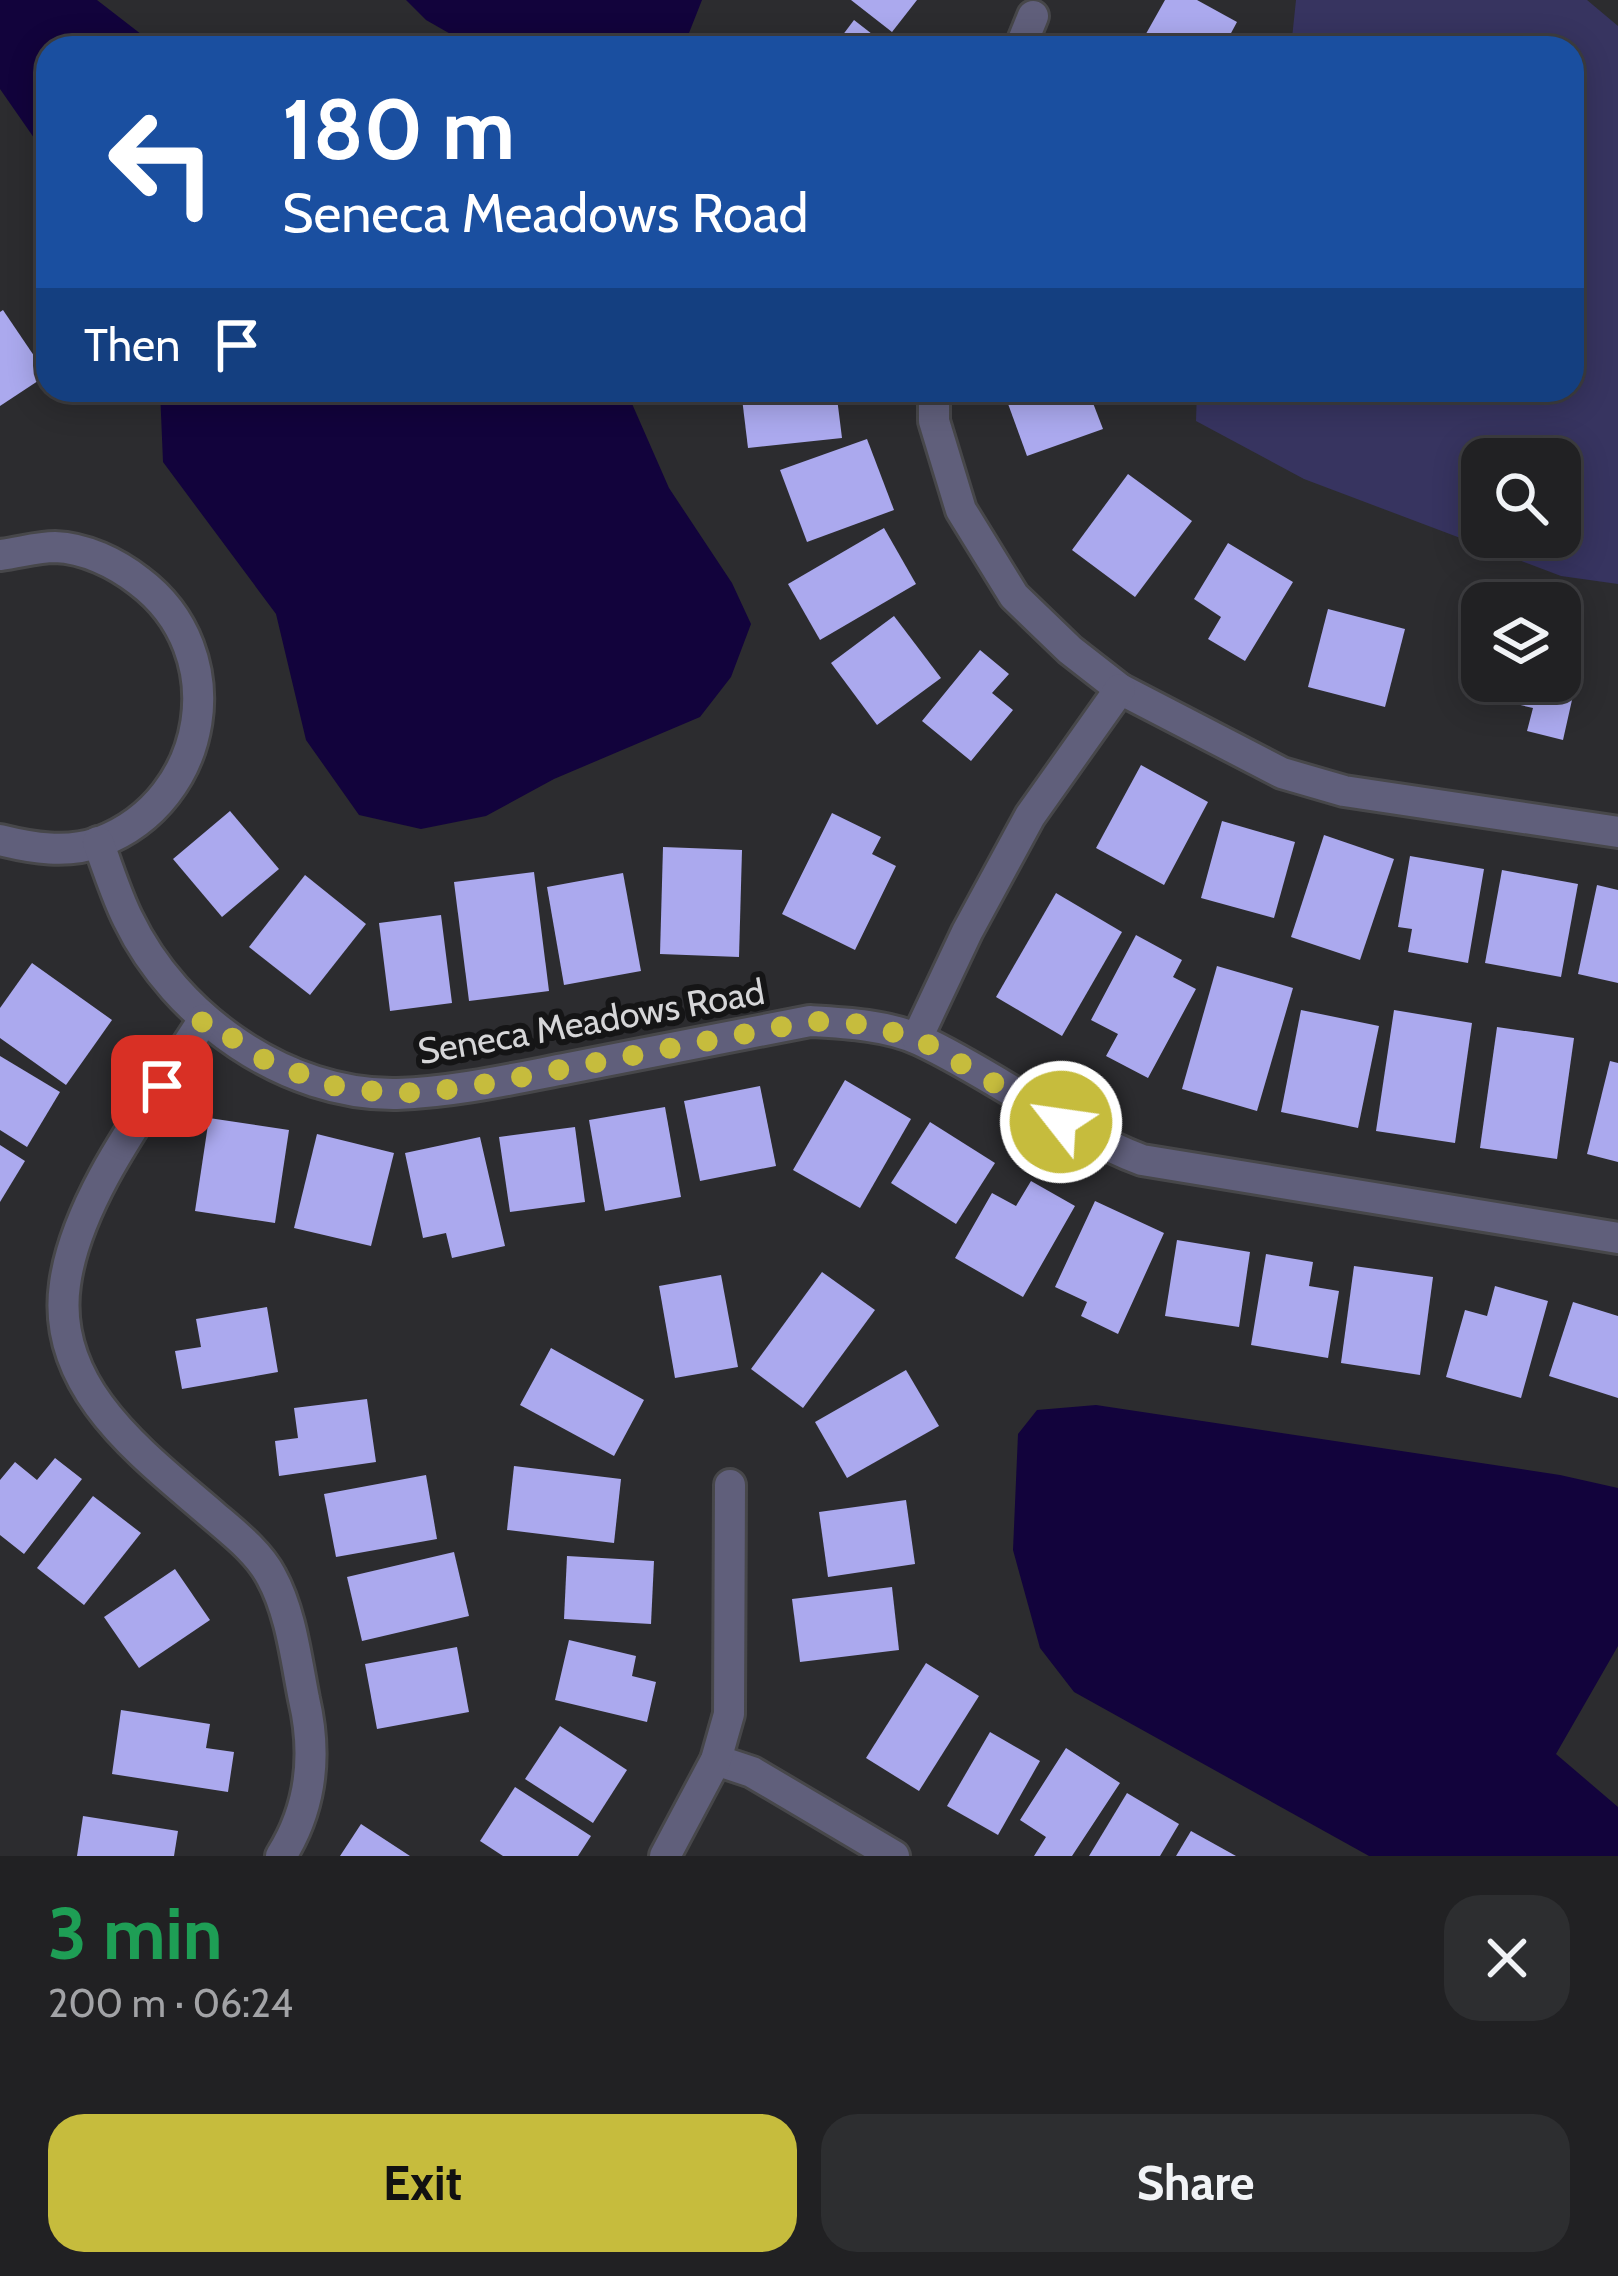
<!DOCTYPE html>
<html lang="en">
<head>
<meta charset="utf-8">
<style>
  :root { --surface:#212123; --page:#2d2e30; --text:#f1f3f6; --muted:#a2a3a6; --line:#3e3e41; --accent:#c6bc3d }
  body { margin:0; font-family:Cabin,sans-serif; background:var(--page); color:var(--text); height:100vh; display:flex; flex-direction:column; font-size:45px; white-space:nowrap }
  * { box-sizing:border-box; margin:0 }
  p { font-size:39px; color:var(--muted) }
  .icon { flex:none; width:66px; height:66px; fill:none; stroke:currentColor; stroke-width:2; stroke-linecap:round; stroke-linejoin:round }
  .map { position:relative; height:1856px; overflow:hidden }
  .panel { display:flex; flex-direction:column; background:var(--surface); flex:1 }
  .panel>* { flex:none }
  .top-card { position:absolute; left:36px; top:36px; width:1548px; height:366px; border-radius:36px; box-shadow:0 6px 30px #0003,0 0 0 3px var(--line); background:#1a4fa0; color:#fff; overflow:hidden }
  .controls { position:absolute; left:1461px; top:438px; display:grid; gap:24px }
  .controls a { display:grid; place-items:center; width:120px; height:120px; border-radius:24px; background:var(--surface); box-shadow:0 6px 30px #0003,0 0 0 3px var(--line); font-size:60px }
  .pin { position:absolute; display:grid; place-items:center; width:102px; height:102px; color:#fff; margin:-51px; border-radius:24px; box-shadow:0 6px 18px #0006 }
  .me { position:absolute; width:132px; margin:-66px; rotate:300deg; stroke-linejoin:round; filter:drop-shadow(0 0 9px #0008) }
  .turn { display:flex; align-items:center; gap:42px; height:252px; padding:0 48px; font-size:54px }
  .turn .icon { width:156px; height:156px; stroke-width:2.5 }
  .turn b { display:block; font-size:84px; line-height:102px }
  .then { display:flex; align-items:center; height:114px; padding:0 48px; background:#0003; gap:24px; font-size:45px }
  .round { display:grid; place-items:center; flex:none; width:126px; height:126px; border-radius:36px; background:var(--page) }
  .summary { display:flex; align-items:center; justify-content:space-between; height:204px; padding:0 48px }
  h1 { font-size:72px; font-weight:700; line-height:90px; color:#1e9e55 }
  .primary-button { display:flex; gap:24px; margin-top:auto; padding:24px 48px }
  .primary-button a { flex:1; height:138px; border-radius:36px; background:var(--accent); color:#111; font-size:48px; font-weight:700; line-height:138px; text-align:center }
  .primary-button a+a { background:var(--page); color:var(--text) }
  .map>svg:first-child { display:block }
  .green { fill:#373460; fill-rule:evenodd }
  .water { fill:#12033c }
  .building { fill:#aba9ee }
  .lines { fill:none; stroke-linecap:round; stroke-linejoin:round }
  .minor-casing { stroke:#47474a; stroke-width:36 }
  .minor { stroke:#605f7b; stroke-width:30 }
  .route { stroke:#c6bc3d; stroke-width:21; stroke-dasharray:0 37.8 }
  .labels { text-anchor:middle; stroke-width:12; stroke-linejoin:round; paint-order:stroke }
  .street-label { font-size:36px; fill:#d6d6d8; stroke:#151516 }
</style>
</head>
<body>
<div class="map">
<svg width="1618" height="1856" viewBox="0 0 1618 1856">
  <rect width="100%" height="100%" fill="#2c2c2f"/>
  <!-- green -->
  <path class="green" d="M1296 0H1587L1618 26V584L1561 576 1304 479 1196 421 1197 390H1572V48H1291ZM1482 459H1560V537H1482Z"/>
  <!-- water -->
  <g class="water">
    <polygon points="0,0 97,0 159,48 48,48 48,158 0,89"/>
    <polygon points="406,0 702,0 689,33 677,48 475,48 426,20"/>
    <polygon points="160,390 626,390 669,488 732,583 751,624 731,677 700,717 554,779 486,816 421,829 359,815 306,740 276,614 163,462"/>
    <polygon points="1096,1405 1560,1475 1618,1488 1618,1646 1556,1754 1618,1807 1618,1856 1369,1856 1074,1692 1040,1648 1013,1550 1018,1434 1037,1410"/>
  </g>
  <!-- building -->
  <g class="building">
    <polygon points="851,0 917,0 892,32"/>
    <polygon points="1165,0 1197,0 1237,22 1223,48 1138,48"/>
    <polygon points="854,20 890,48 833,48"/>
    <polygon points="3,310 47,375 0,406 0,312"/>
    <polygon points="741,390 836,390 842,438 748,448"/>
    <polygon points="1003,390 1088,390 1103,429 1027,456"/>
    <polygon points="867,439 894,510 807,542 780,470"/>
    <polygon points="1128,474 1192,521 1135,597 1072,550"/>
    <polygon points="884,528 916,584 820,640 788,584"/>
    <polygon points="1228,543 1293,582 1245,661 1208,639 1221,617 1194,599"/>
    <polygon points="1328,609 1405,629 1385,707 1308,687"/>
    <polygon points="894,616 941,678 877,725 831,663"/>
    <polygon points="1560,645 1583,651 1563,740 1527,731 1533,708 1490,698 1495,681 1560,681"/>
    <polygon points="980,650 1009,674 992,693 1013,710 971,761 922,721"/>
    <polygon points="1141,765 1208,802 1164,885 1096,848"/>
    <polygon points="230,811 279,869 222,917 173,859"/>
    <polygon points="832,813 881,837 872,854 896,866 855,950 782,914"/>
    <polygon points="1222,821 1295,842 1274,918 1201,898"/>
    <polygon points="1324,835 1394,859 1360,960 1291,937"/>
    <polygon points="663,847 742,850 739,957 660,954"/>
    <polygon points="1410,856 1484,869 1468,963 1408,952 1412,929 1398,927"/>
    <polygon points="1502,870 1578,884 1561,977 1485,963"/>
    <polygon points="534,872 549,991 469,1001 454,882"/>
    <polygon points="623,873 641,971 564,985 547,887"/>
    <polygon points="305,875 366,924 310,995 249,947"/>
    <polygon points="1597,885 1618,890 1618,983 1578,974"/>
    <polygon points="1056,893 1122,932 1062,1036 996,997"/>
    <polygon points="441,915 452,1003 390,1011 379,923"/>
    <polygon points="1136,935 1182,960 1173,977 1196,989 1148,1078 1106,1056 1118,1034 1091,1020"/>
    <polygon points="32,963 112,1020 66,1085 0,1038 0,1008"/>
    <polygon points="1217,966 1293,988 1257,1111 1182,1089"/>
    <polygon points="1301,1010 1379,1026 1358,1128 1281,1112"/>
    <polygon points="1394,1010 1472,1023 1455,1143 1376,1131"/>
    <polygon points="1497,1027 1574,1038 1557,1159 1480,1148"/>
    <polygon points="0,1056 60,1092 27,1147 0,1130"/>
    <polygon points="1610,1061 1618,1063 1618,1162 1587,1154"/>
    <polygon points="845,1080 911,1119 860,1208 793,1170"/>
    <polygon points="760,1086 776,1166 700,1181 684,1101"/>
    <polygon points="665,1107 681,1197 605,1211 589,1120"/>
    <polygon points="209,1118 289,1130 275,1223 195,1211"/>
    <polygon points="930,1122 995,1163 956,1224 891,1183"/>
    <polygon points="575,1127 585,1202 510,1212 499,1137"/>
    <polygon points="317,1134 394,1153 371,1246 294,1228"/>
    <polygon points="480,1137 505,1246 452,1258 446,1233 423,1238 405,1153"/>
    <polygon points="0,1145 25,1161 0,1202"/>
    <polygon points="1031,1181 1075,1206 1023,1297 955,1258 992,1193 1016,1206"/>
    <polygon points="1095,1201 1164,1233 1118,1334 1081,1316 1087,1302 1055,1287"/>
    <polygon points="1177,1240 1250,1252 1239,1327 1165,1316"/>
    <polygon points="1266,1254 1313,1262 1309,1286 1339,1291 1328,1358 1251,1345"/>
    <polygon points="1354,1266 1433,1277 1420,1375 1341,1363"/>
    <polygon points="822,1272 875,1310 803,1408 751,1369"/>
    <polygon points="721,1275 738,1367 675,1378 659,1286"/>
    <polygon points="1495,1286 1548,1301 1521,1398 1446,1377 1465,1310 1487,1316"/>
    <polygon points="1573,1302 1618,1316 1618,1398 1549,1376"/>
    <polygon points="267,1307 278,1372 182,1389 175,1351 201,1347 196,1319"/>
    <polygon points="551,1348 644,1400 614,1456 520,1405"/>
    <polygon points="906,1370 939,1426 847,1478 815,1422"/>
    <polygon points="367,1399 376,1462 279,1476 275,1441 298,1438 294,1408"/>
    <polygon points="55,1458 82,1479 24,1554 0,1535 0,1480 15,1462 37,1480"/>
    <polygon points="514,1466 621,1479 614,1543 507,1530"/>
    <polygon points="426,1475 437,1539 336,1557 324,1494"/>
    <polygon points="93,1496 141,1533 84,1605 37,1568"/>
    <polygon points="906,1500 915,1564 828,1577 819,1512"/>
    <polygon points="454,1552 469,1616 362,1641 347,1577"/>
    <polygon points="567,1556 654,1561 651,1624 564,1619"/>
    <polygon points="175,1569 210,1620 139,1668 104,1617"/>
    <polygon points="892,1587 899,1650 800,1662 792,1599"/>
    <polygon points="569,1640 636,1656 632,1676 656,1682 647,1722 555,1700"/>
    <polygon points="457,1647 469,1712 377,1729 365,1664"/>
    <polygon points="926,1663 979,1696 919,1791 866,1758"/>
    <polygon points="121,1710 210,1724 206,1748 234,1752 228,1792 112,1774"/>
    <polygon points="560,1726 627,1770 593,1823 525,1779"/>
    <polygon points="990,1732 1040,1761 998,1835 947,1806"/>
    <polygon points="1066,1748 1120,1783 1072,1856 1034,1856 1046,1837 1020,1820"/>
    <polygon points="515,1787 591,1836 578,1856 503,1856 480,1841"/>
    <polygon points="1127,1793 1179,1824 1160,1856 1089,1856"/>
    <polygon points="83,1816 178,1831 174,1856 77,1856"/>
    <polygon points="361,1824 410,1856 340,1856"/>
    <polygon points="1191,1831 1236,1856 1176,1856"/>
  </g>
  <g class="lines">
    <!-- minor casing -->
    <g class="minor-casing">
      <g id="minor">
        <polyline points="1020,48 1033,16"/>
        <polyline points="934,390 934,421 961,510 1014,596 1070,650 1120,689 1282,773 1344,791 1618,832"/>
        <path d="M0 555C18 553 37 547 55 547 85 548 116 563 139 581 234 652 210 800 100 842 67 854 32 848 0 840"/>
        <path d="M98 842C108 868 116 895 128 919 175 1017 286 1096 397 1094 455 1092 512 1079 569 1068 649 1052 730 1037 810 1021 846 1023 887 1025 920 1040 997 1076 1063 1130 1142 1160L1618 1238"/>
        <path d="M204 1019C156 1096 77 1194 65 1284 50 1389 145 1456 215 1517 235 1534 259 1553 271 1576 291 1612 296 1659 304 1699 317 1755 312 1807 281 1856"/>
        <polyline points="917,1038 967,932 1030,816 1120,689"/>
        <polyline points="716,1760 752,1772 894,1856"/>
        <polyline points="665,1856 716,1760 729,1714 730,1485"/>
      </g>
    </g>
    <!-- minor -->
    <use href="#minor" class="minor"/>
  </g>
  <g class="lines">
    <!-- route -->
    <polyline class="route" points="162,1086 204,1019 265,1060 329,1085 394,1094 464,1088 811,1021 860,1024 917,1038 1061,1122"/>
  </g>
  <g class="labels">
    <!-- street labels -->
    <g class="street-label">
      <text transform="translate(591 1021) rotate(-10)" y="13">Seneca Meadows Road</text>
    </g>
  </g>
</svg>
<div class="controls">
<a><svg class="icon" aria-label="search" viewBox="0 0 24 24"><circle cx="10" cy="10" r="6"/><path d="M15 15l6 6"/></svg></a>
<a><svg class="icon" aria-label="layers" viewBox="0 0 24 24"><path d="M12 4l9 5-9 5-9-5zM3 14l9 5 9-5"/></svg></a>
</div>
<div class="pin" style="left:162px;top:1086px;background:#d93025"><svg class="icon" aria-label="arrive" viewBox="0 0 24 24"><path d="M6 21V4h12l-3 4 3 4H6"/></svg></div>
<svg class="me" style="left:1061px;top:1122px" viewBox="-20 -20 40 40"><circle r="17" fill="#c6bc3d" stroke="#fff" stroke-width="3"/><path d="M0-11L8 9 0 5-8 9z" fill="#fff"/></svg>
<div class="top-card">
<div class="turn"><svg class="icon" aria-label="left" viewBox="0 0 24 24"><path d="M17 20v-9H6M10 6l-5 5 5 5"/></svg><div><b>180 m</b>Seneca Meadows Road</div></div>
<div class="then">Then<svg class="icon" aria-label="arrive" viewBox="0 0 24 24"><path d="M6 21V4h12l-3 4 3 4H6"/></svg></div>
</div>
</div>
<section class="panel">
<div class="summary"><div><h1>3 min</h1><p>200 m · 06:24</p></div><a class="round"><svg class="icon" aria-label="close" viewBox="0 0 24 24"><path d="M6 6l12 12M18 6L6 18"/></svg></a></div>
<div class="primary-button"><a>Exit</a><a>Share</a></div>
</section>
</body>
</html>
